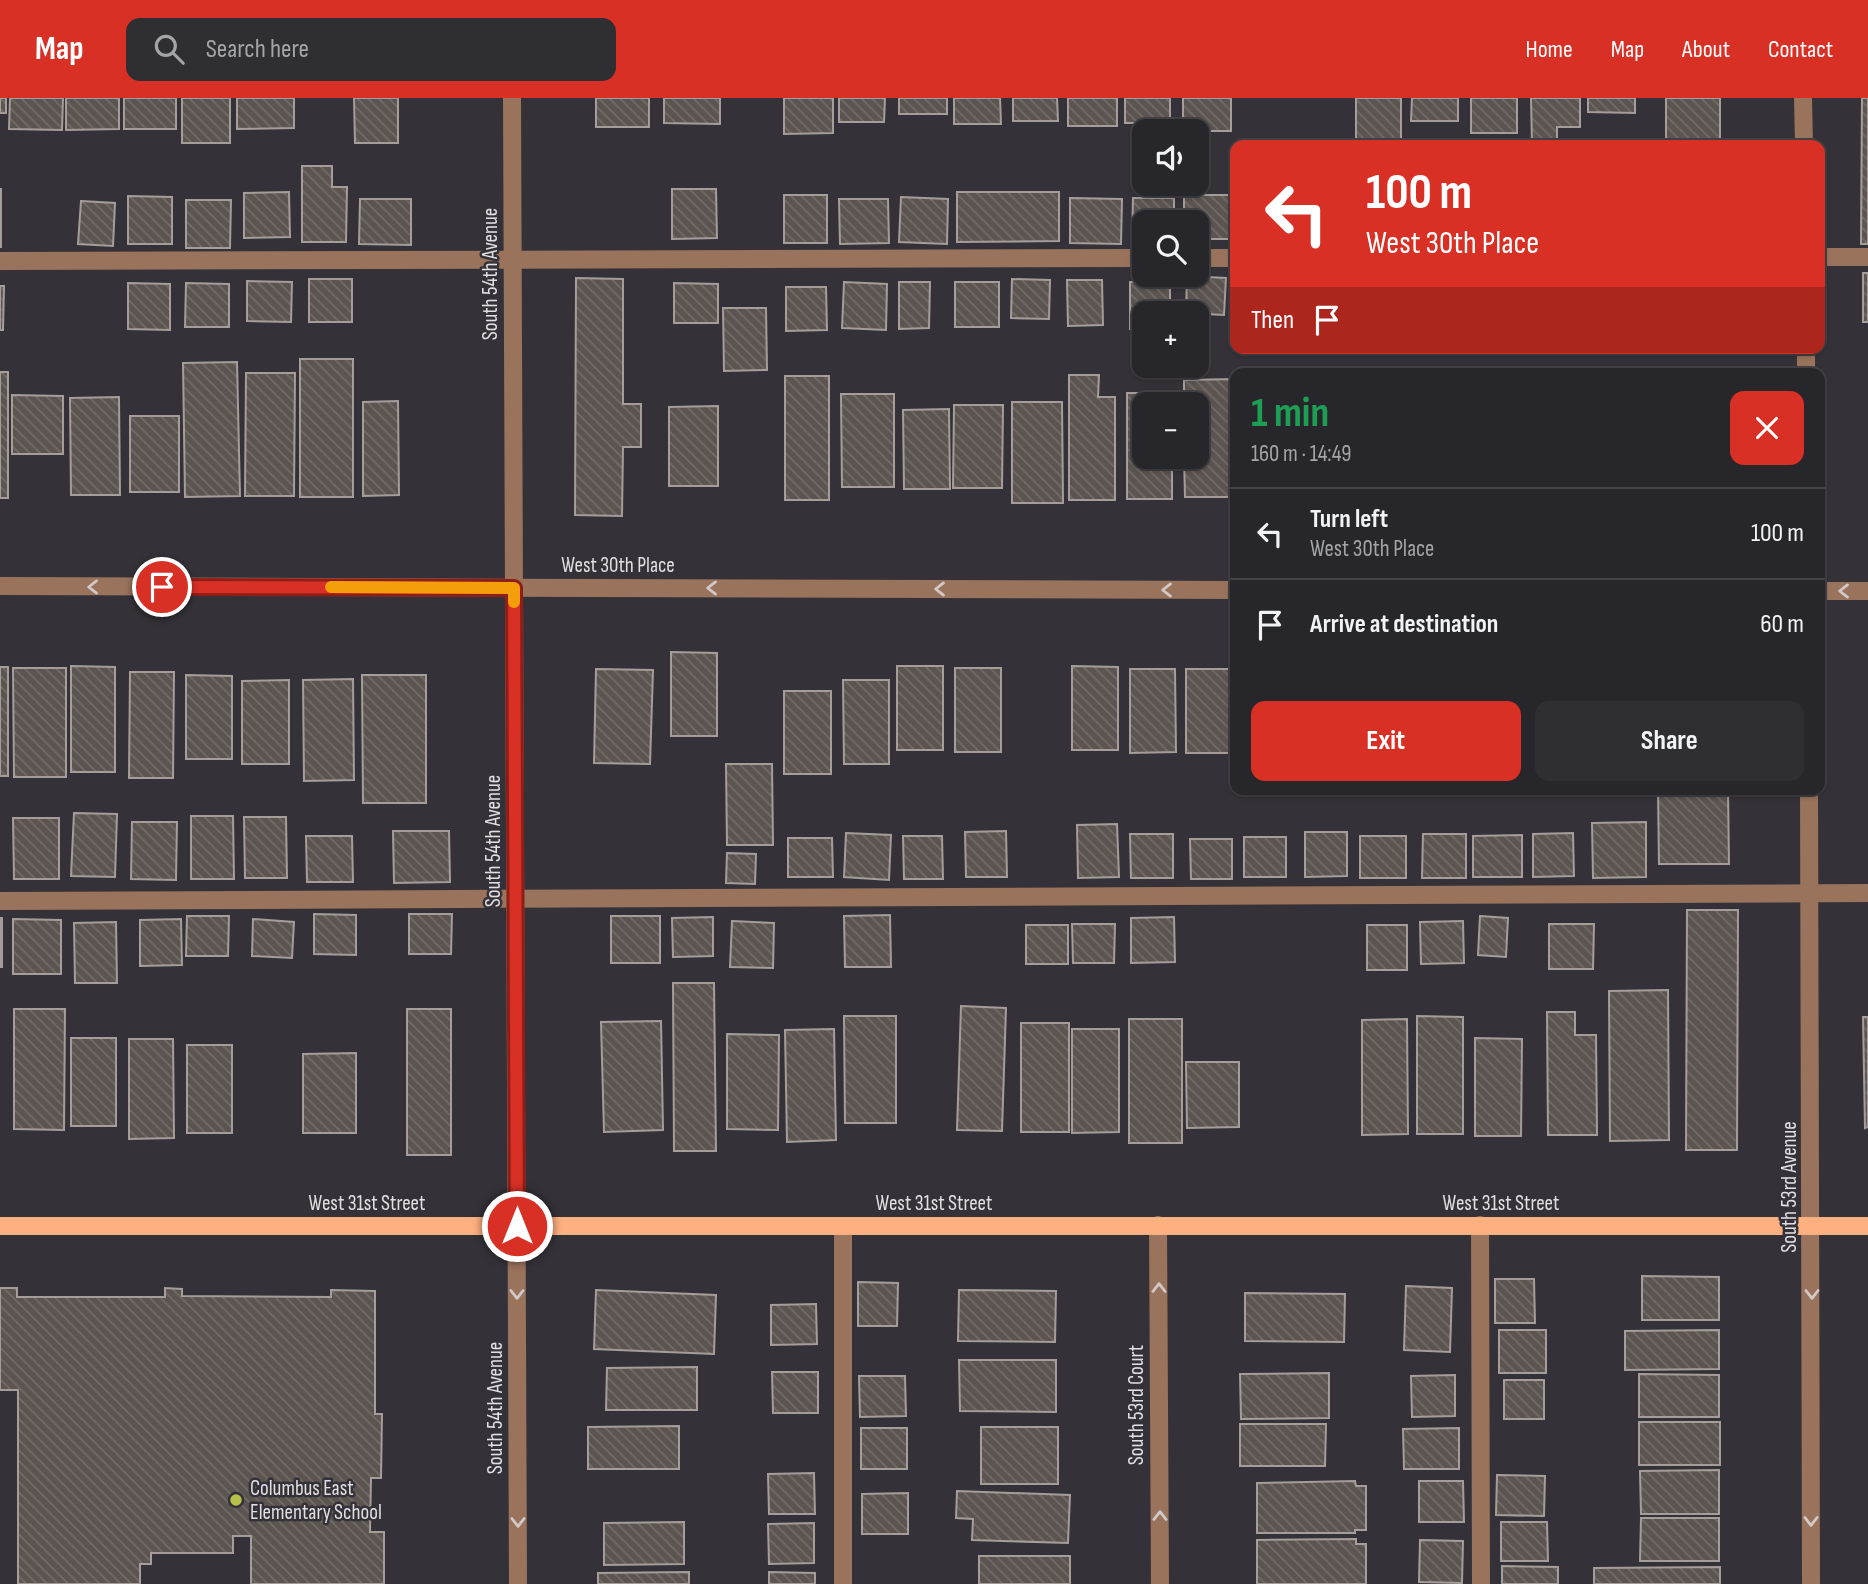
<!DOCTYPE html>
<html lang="en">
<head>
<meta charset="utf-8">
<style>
  :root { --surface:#27262a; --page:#2f2e32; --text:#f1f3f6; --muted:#a4a5a8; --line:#434347; --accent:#d93025 }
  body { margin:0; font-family:"Sofia Sans Condensed",sans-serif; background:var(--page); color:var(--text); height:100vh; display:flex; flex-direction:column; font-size:26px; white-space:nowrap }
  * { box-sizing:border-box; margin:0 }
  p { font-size:23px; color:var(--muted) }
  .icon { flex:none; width:38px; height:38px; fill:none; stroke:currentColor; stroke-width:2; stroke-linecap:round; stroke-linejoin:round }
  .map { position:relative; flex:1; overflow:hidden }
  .sheet { position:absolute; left:1230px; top:270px; width:595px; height:427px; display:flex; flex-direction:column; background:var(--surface); border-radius:14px; box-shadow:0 2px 5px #0004,0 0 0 2px var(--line) }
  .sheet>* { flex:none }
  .guide { position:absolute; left:1230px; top:42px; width:595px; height:214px; border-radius:14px; box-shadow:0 2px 5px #0004,0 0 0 2px var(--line); background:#d93025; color:#fff; overflow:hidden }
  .tools { position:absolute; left:1132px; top:21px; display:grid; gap:14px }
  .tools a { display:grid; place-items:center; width:77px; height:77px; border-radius:14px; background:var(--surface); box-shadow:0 2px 5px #0004,0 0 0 2px var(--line); font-size:35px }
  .pin { position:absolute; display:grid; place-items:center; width:60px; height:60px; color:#fff; margin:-30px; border:4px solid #fff; border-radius:50%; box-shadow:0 2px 7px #0007 }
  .me { position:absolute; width:77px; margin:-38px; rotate:0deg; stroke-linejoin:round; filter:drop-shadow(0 0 5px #0008) }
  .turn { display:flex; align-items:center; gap:24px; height:147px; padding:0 21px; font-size:32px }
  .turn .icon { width:91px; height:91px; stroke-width:2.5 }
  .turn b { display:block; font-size:49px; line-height:60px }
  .then { display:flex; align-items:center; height:66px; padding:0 21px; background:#0003; gap:14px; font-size:26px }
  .round { display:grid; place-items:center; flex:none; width:74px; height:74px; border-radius:14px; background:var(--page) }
  .head { display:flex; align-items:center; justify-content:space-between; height:119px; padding:0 21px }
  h1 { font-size:42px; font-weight:700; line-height:52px; color:#1e9e55 }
  .primary-button { display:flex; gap:14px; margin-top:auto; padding:14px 21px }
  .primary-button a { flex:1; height:80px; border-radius:14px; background:var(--accent); color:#fff; font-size:28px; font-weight:700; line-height:80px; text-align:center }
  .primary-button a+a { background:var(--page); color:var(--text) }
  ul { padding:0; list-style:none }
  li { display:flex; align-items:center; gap:21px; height:91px; padding:0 21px; border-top:2px solid var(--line) }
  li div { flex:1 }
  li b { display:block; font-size:26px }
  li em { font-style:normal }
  header { display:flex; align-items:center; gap:42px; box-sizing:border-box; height:98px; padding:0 35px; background:var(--accent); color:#fff }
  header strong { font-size:33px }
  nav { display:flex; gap:38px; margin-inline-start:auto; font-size:24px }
  .search { width:490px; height:63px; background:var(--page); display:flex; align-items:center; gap:18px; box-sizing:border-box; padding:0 24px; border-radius:14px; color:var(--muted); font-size:26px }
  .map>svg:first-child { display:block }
  .building { fill:url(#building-back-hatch); stroke:#a49d99; stroke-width:2 }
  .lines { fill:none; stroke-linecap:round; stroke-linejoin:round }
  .minor { stroke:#99735c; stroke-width:18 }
  .major { stroke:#ffb080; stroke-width:18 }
  .oneway { stroke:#d2c9c8 }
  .route-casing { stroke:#8d1f18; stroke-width:18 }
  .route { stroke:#d93025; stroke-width:12 }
  .slow { stroke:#f59e0b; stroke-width:12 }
  .poi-dot { fill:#b8c147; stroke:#343238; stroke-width:2.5 }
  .labels { text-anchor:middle; stroke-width:5; stroke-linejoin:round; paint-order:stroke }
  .street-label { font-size:21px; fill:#e0dfe3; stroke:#343238 }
  .poi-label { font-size:21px; fill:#e0dfe3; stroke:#343238; text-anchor:start }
</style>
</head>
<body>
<header>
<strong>Map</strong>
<div class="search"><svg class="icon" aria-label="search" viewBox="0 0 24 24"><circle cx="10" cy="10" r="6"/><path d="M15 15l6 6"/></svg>Search here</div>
<nav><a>Home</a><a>Map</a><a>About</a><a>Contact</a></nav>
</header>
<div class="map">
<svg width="1868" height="1486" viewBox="0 0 1868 1486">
  <defs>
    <pattern id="building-back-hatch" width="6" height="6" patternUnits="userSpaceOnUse" patternTransform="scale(1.75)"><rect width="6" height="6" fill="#5b5450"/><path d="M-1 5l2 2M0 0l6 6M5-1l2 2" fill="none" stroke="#726c69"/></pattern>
  </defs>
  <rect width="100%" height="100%" fill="#343238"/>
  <!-- building -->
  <g class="building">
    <rect x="0" y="0" width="6" height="15"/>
    <polygon points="10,0 63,0 62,32 9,31"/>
    <polygon points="66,0 119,0 119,31 66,32"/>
    <rect x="124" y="0" width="52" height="31"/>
    <rect x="182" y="0" width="48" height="45"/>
    <polygon points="237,0 294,0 294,30 237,31"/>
    <polygon points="354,0 398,0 398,45 355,45"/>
    <rect x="596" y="0" width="53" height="29"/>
    <polygon points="664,0 720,0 720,26 664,25"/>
    <polygon points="784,0 833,0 833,35 784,36"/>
    <polygon points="839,0 885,0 884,24 839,24"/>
    <rect x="899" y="0" width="48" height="16"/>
    <polygon points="954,0 1000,0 1001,26 954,26"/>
    <polygon points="1013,0 1057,0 1058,23 1013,23"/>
    <rect x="1068" y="0" width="49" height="28"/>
    <rect x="1125" y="0" width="45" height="25"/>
    <rect x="1183" y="0" width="48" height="33"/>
    <rect x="1356" y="0" width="45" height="45"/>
    <polygon points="1412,0 1458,0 1458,23 1411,23"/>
    <rect x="1471" y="0" width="46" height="35"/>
    <polygon points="1531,0 1580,0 1580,29 1557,29 1557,45 1532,45"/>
    <polygon points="1588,0 1635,0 1635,15 1588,14"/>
    <rect x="1666" y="0" width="54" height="47"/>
    <polygon points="1862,0 1868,0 1868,146 1861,146"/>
    <polygon points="302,68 332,68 332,89 347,89 346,144 302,144"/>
    <rect x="0" y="91" width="1" height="58"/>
    <polygon points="672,91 716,91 717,140 672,141"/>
    <polygon points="289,94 290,139 244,140 244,95"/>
    <polygon points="957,94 1059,94 1059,143 957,144"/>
    <rect x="784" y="97" width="43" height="48"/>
    <polygon points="1184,97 1230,97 1230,141 1197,141 1197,124 1184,124"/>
    <polygon points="128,98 172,99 172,146 128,146"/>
    <polygon points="901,99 948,101 947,146 899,144"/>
    <polygon points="1070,100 1122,101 1121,146 1070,145"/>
    <polygon points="1133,100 1174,100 1174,124 1144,124 1144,143 1132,143"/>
    <polygon points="360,101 411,101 411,147 359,146"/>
    <polygon points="839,101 888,101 889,145 840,146"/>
    <polygon points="186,102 231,102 230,150 186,150"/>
    <polygon points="81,103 115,105 113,148 78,146"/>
    <rect x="1863" y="175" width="5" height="49"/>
    <polygon points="1187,178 1226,180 1224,217 1186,215"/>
    <polygon points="576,180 623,181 623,306 641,306 641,349 623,349 622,418 575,417"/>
    <rect x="309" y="181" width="43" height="43"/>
    <polygon points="1012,181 1050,182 1049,221 1011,220"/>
    <polygon points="1067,182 1102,182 1103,227 1068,228"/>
    <polygon points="247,183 292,184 291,224 247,223"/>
    <polygon points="1170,183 1170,215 1144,215 1144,231 1130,231 1130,184"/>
    <polygon points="844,184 887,186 886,232 842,230"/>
    <polygon points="899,184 930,184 929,230 899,231"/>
    <rect x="955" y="184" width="44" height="45"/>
    <polygon points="128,185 170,186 170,232 128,231"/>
    <polygon points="186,185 229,186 229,229 185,229"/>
    <polygon points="674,185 718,186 718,225 674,225"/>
    <polygon points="0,188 4,188 3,232 0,232"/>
    <polygon points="786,189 826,189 827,232 786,233"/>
    <polygon points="723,210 766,210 767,272 724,273"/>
    <rect x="300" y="261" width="53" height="138"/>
    <polygon points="237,264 240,398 185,399 183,265"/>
    <rect x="0" y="274" width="8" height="126"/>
    <polygon points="246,275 295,275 294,398 245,398"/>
    <polygon points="1069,277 1099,277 1098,299 1115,299 1115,402 1069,402"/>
    <rect x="785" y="278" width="44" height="124"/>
    <polygon points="1236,281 1236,399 1185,399 1184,359 1197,359 1197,306 1184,306 1184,282"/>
    <polygon points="1127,295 1172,295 1172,306 1144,306 1144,359 1172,359 1172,401 1127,401"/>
    <polygon points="841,296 894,296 894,389 842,389"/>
    <polygon points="12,297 63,298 63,356 12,356"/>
    <polygon points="119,299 120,397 71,397 70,300"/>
    <polygon points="398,303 399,397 363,398 363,304"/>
    <polygon points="1012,304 1062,304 1063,405 1012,405"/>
    <polygon points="954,307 1003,307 1002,390 953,390"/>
    <polygon points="718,308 718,388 669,388 669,309"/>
    <polygon points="949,311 950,391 904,391 903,312"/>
    <rect x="130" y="318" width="49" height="76"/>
    <polygon points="671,554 717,555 717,638 671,638"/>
    <polygon points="71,568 115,569 115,674 71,674"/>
    <rect x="897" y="568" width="46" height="84"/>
    <polygon points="1072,568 1118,569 1118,652 1072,652"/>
    <rect x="0" y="569" width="8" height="109"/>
    <polygon points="13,570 66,570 66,679 14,679"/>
    <rect x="955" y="570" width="46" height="84"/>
    <polygon points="596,571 653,572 650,666 594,665"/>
    <polygon points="1130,571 1175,571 1176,654 1130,655"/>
    <rect x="1186" y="571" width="46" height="84"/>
    <polygon points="130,574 174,574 173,680 129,680"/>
    <polygon points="186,577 232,578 232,661 186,661"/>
    <polygon points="362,577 426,577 426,705 363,705"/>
    <polygon points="353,581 354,682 304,683 303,582"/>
    <polygon points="289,582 289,666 242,666 242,583"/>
    <polygon points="843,582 889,582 889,666 844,666"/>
    <rect x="784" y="593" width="47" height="83"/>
    <polygon points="726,666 772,666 773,747 727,747"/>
    <polygon points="1658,691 1728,691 1729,766 1659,766"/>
    <polygon points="74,715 117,716 115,779 71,778"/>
    <polygon points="191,718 233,718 234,781 191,781"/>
    <polygon points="244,719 286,719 287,780 245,780"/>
    <polygon points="13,720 59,720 59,781 14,781"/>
    <polygon points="132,724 177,724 176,782 131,781"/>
    <polygon points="1646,724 1646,779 1593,780 1592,725"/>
    <polygon points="1117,726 1119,779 1078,780 1077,727"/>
    <polygon points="393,733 449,733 450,784 394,785"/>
    <polygon points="1006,733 1007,779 966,779 965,734"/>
    <polygon points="1305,734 1347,734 1347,778 1305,779"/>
    <polygon points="846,735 891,737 889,782 844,779"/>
    <polygon points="1573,735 1574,778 1533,779 1533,736"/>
    <polygon points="1130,736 1173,736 1173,780 1131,780"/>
    <polygon points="1423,736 1466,736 1466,780 1422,780"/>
    <polygon points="1522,737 1522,779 1473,779 1473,738"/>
    <polygon points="306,738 352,738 353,784 307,784"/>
    <polygon points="903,738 942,738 943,781 904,781"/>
    <rect x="1360" y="738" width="46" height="42"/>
    <rect x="1244" y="739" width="42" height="40"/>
    <polygon points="788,740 832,740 833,779 788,779"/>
    <polygon points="1190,741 1232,741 1232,781 1191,781"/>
    <polygon points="727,755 756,756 755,786 726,785"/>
    <polygon points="1687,812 1738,812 1737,1052 1686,1052"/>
    <polygon points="314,816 356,817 356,857 314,856"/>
    <polygon points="409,816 452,816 451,856 409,856"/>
    <polygon points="890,817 891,869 845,869 844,818"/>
    <polygon points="187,818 229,818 228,858 186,858"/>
    <rect x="611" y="818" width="49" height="47"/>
    <polygon points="1480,818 1508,820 1506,859 1478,857"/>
    <polygon points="713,819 713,858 673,859 672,820"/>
    <polygon points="1174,819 1175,864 1131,865 1131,820"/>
    <rect x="0" y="820" width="2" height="49"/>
    <polygon points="13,821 61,822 61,876 13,876"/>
    <polygon points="181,821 182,867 140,868 140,822"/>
    <polygon points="253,821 294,824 292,860 252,858"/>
    <polygon points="732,823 774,825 773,870 730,869"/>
    <polygon points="1463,823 1464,865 1421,866 1420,824"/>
    <polygon points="116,824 117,885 75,885 74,825"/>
    <polygon points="1072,826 1115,826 1114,865 1073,865"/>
    <polygon points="1549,826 1594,826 1593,871 1549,871"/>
    <rect x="1026" y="827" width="42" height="39"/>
    <rect x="1367" y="827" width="40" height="45"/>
    <polygon points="673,885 714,885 716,1053 674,1053"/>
    <polygon points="1668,892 1669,1042 1610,1043 1609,893"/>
    <polygon points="961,908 1006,910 1002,1033 957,1032"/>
    <polygon points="14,911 65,911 64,1032 14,1031"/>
    <rect x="407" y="911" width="44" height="146"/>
    <polygon points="1547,914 1575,914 1575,937 1596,937 1597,1037 1548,1037"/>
    <polygon points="844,918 896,918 896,1025 845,1025"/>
    <polygon points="1417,918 1463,919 1463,1036 1417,1036"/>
    <polygon points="1863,919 1868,919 1868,1029 1865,1030"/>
    <rect x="1129" y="921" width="53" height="124"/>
    <polygon points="1407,921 1408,1036 1362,1037 1362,922"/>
    <polygon points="661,923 663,1032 604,1034 601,924"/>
    <rect x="1021" y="925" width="48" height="109"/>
    <polygon points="834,931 836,1042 787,1044 785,932"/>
    <polygon points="1072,931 1119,931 1119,1034 1072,1035"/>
    <polygon points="727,936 779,937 778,1032 727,1031"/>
    <rect x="71" y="940" width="45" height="88"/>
    <polygon points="1475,940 1522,941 1521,1038 1475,1038"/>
    <polygon points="129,941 173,941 174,1040 129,1041"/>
    <rect x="187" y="947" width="45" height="88"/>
    <polygon points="356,955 356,1035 303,1035 303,956"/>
    <polygon points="1186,964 1239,964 1239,1029 1187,1030"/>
    <polygon points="1642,1178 1719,1179 1719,1222 1642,1222"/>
    <polygon points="1495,1181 1534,1181 1535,1225 1495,1225"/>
    <polygon points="858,1184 898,1185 897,1228 858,1228"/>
    <polygon points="1406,1188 1452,1190 1450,1254 1404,1252"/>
    <polygon points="0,1190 17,1190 17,1199 165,1199 165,1190 182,1191 182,1198 331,1199 331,1192 375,1193 375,1316 382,1316 381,1380 371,1380 370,1434 384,1434 384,1486 251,1486 251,1438 233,1438 233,1455 151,1455 151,1466 140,1466 140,1486 18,1486 18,1292 0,1292"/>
    <polygon points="596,1192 716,1197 714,1256 594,1251"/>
    <polygon points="959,1192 1056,1193 1055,1244 958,1243"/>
    <polygon points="1245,1195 1345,1196 1344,1244 1245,1243"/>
    <polygon points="816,1206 817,1246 771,1247 771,1207"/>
    <rect x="1499" y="1232" width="47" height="43"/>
    <polygon points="1719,1232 1719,1271 1625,1272 1625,1233"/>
    <polygon points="959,1262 1056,1262 1056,1314 960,1313"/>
    <polygon points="697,1269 697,1312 606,1312 607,1270"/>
    <polygon points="772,1274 818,1274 818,1315 773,1315"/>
    <polygon points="1329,1275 1329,1320 1241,1321 1240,1276"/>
    <polygon points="1639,1276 1719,1277 1719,1319 1639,1319"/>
    <polygon points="1455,1277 1455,1318 1412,1319 1411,1278"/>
    <polygon points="859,1278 905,1278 906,1318 860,1319"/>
    <rect x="1504" y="1282" width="40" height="39"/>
    <rect x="1639" y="1324" width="81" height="43"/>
    <polygon points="1240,1326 1326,1326 1325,1368 1240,1368"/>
    <polygon points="679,1328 679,1371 588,1371 588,1329"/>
    <rect x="981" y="1329" width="77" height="57"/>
    <rect x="861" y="1330" width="46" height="41"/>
    <polygon points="1459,1330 1459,1371 1404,1371 1403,1331"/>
    <polygon points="1719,1372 1719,1416 1641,1416 1640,1373"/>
    <polygon points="814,1375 815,1416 769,1416 768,1376"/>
    <polygon points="1497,1377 1545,1378 1544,1418 1496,1417"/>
    <polygon points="1355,1383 1356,1388 1366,1388 1366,1432 1355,1432 1355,1435 1257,1435 1257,1385"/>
    <polygon points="1419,1383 1463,1383 1464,1424 1419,1424"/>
    <polygon points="957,1393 1070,1397 1068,1445 972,1442 973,1421 956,1420"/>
    <polygon points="908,1395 908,1436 862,1436 862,1396"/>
    <polygon points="1641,1420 1719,1420 1719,1463 1640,1463"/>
    <polygon points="684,1424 684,1466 604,1467 604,1425"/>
    <polygon points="1501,1424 1547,1424 1548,1463 1501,1463"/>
    <polygon points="814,1425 814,1465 769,1466 768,1426"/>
    <polygon points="1356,1441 1356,1446 1366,1446 1366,1486 1257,1486 1257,1442"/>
    <polygon points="1420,1442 1463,1443 1462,1485 1419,1484"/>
    <rect x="979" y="1458" width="91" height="28"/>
    <polygon points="1502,1468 1558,1469 1558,1486 1502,1486"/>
    <polygon points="1720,1469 1720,1486 1594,1486 1594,1470"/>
    <polygon points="689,1474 689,1486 598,1486 598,1475"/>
    <polygon points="769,1474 815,1475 815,1486 769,1486"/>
  </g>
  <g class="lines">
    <!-- minor -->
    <g class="minor">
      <polyline points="512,0 518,1486"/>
      <polyline points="1803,0 1804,47"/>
      <polyline points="1820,159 1868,159"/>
      <polyline points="1197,160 1236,160"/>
      <polyline points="0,163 1144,160"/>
      <polyline points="1806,250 1806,275"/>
      <polyline points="0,488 1236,492"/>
      <polyline points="1820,493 1868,493"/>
      <polyline points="1809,691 1811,1486"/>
      <polyline points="0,803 1868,795"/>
      <polyline points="1158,1127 1160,1486"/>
      <polyline points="1480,1127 1481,1486"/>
      <polyline points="843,1128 843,1486"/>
    </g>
    <!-- major -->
    <polyline class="major" points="0,1128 1868,1128"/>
  </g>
  <!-- one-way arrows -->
  <defs><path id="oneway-chevron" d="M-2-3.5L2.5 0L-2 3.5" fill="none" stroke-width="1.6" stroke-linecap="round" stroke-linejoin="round" transform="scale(1.75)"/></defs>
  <g class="oneway">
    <use href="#oneway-chevron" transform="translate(93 489) rotate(-180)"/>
    <use href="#oneway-chevron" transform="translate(712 490) rotate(-180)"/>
    <use href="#oneway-chevron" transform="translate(940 491) rotate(-180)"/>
    <use href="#oneway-chevron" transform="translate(1167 492) rotate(-180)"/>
    <use href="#oneway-chevron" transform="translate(1844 493) rotate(180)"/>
    <use href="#oneway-chevron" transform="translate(1159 1190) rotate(-90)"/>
    <use href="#oneway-chevron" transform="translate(517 1196) rotate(90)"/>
    <use href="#oneway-chevron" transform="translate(1812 1196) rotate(90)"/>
    <use href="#oneway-chevron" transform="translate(1160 1418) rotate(-90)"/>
    <use href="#oneway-chevron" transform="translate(1811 1423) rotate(90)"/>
    <use href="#oneway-chevron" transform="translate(518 1424) rotate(90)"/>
  </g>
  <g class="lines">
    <!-- route casing -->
    <g class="route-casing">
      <polyline id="route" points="162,489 514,490 517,1128"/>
    </g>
    <!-- route -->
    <use href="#route" class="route"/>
    <!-- slow -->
    <polyline class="slow" points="331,489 514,490 514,504"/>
  </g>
  <!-- markers -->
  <circle class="poi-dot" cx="236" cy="1402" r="7"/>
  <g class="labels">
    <!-- street labels -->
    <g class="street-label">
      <text transform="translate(490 176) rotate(-90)" y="7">South 54th Avenue</text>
      <text x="618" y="474">West 30th Place</text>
      <text transform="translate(493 743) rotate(-90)" y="7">South 54th Avenue</text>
      <text transform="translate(1789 1089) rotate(-90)" y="7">South 53rd Avenue</text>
      <text x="367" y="1112">West 31st Street</text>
      <text x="934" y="1112">West 31st Street</text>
      <text x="1501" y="1112">West 31st Street</text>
      <text transform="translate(1136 1307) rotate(-90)" y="7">South 53rd Court</text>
      <text transform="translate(495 1310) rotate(-90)" y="7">South 54th Avenue</text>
    </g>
    <!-- poi labels -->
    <g class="poi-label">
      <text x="250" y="1397">Columbus East<tspan x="250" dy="24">Elementary School</tspan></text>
    </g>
  </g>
</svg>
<div class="tools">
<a><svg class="icon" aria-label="sound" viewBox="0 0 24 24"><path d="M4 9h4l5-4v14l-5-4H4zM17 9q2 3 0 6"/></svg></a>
<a><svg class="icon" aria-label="search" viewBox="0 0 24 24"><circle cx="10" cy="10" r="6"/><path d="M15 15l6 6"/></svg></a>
<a>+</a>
<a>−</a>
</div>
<div class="pin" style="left:162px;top:489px;background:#d93025"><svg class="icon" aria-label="arrive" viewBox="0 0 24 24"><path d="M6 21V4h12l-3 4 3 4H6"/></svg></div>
<svg class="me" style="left:517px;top:1128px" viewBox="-20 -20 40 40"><circle r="17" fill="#d93025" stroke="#fff" stroke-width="3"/><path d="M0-11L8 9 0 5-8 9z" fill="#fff"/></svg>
<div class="guide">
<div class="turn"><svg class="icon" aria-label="left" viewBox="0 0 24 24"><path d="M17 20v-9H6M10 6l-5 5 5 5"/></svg><div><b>100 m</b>West 30th Place</div></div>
<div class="then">Then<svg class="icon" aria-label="arrive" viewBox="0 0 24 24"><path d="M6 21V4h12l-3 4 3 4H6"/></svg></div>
</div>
<section class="sheet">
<div class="head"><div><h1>1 min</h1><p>160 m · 14:49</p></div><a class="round" style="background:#d93025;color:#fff"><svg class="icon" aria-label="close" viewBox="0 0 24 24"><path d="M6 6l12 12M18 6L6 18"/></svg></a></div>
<ul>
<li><svg class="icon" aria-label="left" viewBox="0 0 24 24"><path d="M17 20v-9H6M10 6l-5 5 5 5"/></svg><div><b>Turn left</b><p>West 30th Place</p></div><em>100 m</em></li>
<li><svg class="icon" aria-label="arrive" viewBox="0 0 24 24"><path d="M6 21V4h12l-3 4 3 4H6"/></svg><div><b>Arrive at destination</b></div><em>60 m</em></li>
</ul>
<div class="primary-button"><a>Exit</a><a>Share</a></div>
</section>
</div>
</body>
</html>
